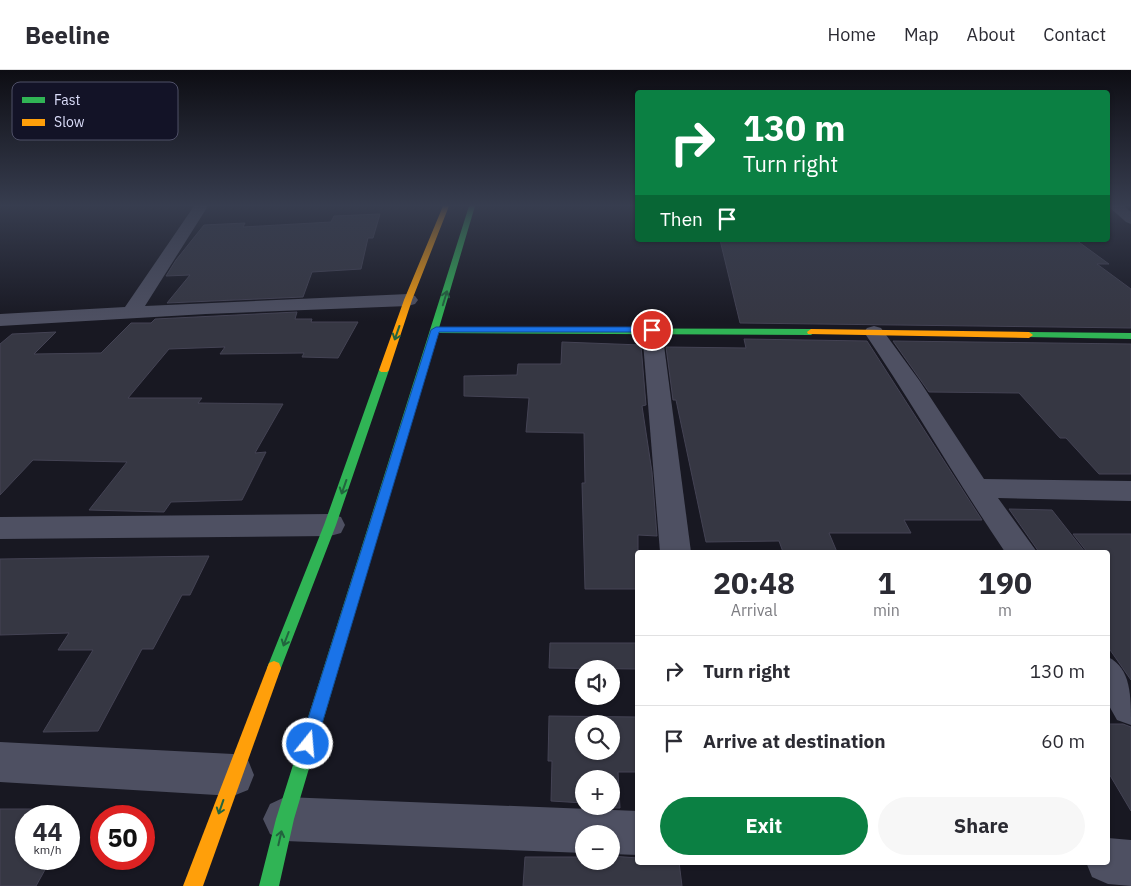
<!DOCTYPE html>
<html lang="en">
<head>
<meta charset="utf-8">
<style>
  :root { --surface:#fff; --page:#f7f7f7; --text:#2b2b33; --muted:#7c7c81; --line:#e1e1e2; --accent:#0b8043 }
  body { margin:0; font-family:"IBM Plex Sans",sans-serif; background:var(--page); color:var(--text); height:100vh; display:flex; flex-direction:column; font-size:19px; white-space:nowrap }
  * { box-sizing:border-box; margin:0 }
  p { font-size:16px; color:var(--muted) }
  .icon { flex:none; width:28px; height:28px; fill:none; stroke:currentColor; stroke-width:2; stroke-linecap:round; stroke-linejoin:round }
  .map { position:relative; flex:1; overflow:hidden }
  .panel { position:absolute; left:635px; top:480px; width:475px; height:315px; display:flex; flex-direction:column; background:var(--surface); border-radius:5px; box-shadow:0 1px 4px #0004 }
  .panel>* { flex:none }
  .top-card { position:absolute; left:635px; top:20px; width:475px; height:152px; border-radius:5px; box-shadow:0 1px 4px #0004; background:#0b8043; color:#fff; overflow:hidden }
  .fabs { position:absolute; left:575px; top:590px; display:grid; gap:10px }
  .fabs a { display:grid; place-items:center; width:45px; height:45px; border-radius:50%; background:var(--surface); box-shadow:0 1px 4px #0004; font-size:25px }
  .speed { position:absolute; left:15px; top:735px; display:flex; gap:10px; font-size:25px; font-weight:700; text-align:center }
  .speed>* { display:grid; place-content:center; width:65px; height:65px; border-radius:50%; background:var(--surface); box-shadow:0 1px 4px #0004; line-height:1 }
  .speed small { font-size:12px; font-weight:400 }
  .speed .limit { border:8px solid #d22; background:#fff; color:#111 }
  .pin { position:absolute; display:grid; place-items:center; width:42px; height:42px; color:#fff; margin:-21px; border:2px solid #fff; border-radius:50%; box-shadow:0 1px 5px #0007 }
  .me { position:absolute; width:55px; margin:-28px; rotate:17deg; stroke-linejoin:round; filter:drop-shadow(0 0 4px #0008) }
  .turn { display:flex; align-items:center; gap:18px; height:105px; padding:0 25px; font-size:22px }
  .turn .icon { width:65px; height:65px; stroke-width:2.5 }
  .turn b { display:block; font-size:35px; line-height:42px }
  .then { display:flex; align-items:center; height:48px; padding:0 25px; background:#0003; gap:10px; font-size:19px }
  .eta { display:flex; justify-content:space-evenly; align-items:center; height:85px; text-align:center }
  .eta b { font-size:30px; font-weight:700; line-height:35px }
  .button { display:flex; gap:10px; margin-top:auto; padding:10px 25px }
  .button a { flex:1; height:58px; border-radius:30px; background:var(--accent); color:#fff; font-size:20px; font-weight:700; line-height:58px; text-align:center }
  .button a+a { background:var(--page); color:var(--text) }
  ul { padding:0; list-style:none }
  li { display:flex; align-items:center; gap:15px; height:70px; padding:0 25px; border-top:1px solid var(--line) }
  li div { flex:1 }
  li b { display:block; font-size:19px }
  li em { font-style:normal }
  header { display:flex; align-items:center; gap:30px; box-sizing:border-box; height:70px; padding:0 25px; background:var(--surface); border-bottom:1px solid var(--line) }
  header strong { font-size:24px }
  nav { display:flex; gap:28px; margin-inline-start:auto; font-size:18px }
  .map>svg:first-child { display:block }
  .building { fill:#363743; stroke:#444354; fill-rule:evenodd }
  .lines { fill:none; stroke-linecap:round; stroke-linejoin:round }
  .street { fill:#4e5062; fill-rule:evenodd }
  .fast { fill:#30b455; fill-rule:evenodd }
  .slow { fill:#ff9f0a; fill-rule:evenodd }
  .oneway { stroke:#22643e }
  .route { fill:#1a73e8; stroke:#114b97 }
  .key { fill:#131327; stroke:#4f5067; stroke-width:1 }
  .key-label { font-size:14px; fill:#dcdefb }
</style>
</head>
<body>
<header>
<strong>Beeline</strong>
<nav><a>Home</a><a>Map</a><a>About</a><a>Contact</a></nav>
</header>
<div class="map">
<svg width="1131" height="816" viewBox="0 0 1131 816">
  <rect width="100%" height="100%" fill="#181822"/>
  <!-- building -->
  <g class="building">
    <polygon points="380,144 373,168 368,168 361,199 312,202 303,227 167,233 190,205 166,206 176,190 204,155 245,153 243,157 331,152 334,146"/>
    <polygon points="720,170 1076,170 1109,194 1097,194 1131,219 1131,258 740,253"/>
    <polygon points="297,242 295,249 312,249 311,252 358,252 338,288 302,287 304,283 220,284 225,277 169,279 128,328 202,328 198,333 283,334 255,383 266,382 242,430 171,432 164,442 89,440 127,392 33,390 0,425 0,274 12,264 56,262 34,284 101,283 131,253 151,253 155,249"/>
    <polygon points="744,269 867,271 982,450 904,450 911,463 829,463 837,482 783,482 779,471 706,472 676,330 673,330 666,277 746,278"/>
    <polygon points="893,271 1131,274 1131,404 1099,404 1066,368 1060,368 1019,323 929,322"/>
    <polygon points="562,272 641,275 646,335 642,336 652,402 657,466 638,465 638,519 585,519 582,413 585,413 584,363 526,362 529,328 464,326 464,306 517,305 518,294 561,294"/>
    <polygon points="1009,439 1052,440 1085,482 1039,482"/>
    <polygon points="1073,464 1131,464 1131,610 1108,577 1108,482 1087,482"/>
    <polygon points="209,486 190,525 182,525 153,579 142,579 98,661 43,662 93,580 58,580 69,563 0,565 0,489"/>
    <polygon points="550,573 638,573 638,599 549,598"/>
    <path d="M549 646 638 647V702H618L620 738 584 737 611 736V709H584V733L551 731 552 691H548ZM584 654H611V681H584Z"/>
    <polygon points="1108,654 1123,654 1131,657 1131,741 1108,702"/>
    <polygon points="0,739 56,739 51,746 26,746 26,789 51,789 36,816 0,816"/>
    <polygon points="611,786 638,788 638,792 679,792 682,816 523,816 525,787 584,787 584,791 611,791"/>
  </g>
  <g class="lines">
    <!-- street -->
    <g class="street">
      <polygon points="194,136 208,136 145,236 408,224 415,226 418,230 415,234 408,236 206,244 0,256 0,244 125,237"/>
      <polygon points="1108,136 1124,136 1131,142 1131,154 1126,152"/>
      <polygon points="652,254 659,256 662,260 691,482 660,482 642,260 645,256"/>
      <path d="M874 256 881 258 919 310 984 409 1131 411V431L998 428 1037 482H1005C956 410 913 334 864 262L867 258Z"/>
      <polygon points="330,444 341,447 345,455 341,463 330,466 0,469 0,447"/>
      <path d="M1108 587C1131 598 1131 626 1131 655L1117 650 1108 634Z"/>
      <polygon points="0,672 233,684 248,690 254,705 248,720 233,726 0,712"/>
      <polygon points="285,727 638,741 638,785 611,784 611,764 584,764 584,783 285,771 270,764 263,749 270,734"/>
      <polygon points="1108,768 1131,770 1131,816 1108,814 1092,807 1086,792 1108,792"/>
    </g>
    <!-- fast -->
    <g class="fast">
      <polygon points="469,136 475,136 439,258 811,259 815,262 811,265 438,263 294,749 279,816 259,816 276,749"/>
      <polygon points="1029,262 1131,263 1131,269 1026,267 1025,265"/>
      <polygon points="384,297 389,300 336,455 281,598 279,603 274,605 269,603 267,598 324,455 379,300"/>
    </g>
    <!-- slow -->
    <g class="slow">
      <polygon points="443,136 449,136 412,230 389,300 387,302 381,302 379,300 404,230"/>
      <polygon points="811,259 1029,262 1033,265 1029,268 808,264 807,262"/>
      <polygon points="274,591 279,593 281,598 203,816 183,816 267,598 269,593"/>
    </g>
  </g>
  <!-- one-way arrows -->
  <defs><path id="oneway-shaft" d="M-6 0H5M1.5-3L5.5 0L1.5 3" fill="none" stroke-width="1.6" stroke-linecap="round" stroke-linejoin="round" transform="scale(1.25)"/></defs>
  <g class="oneway">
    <use href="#oneway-shaft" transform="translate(445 228) rotate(-73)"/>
    <use href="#oneway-shaft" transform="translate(397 263) rotate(109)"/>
    <use href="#oneway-shaft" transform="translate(344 417) rotate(109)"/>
    <use href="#oneway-shaft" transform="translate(286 569) rotate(111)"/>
    <use href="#oneway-shaft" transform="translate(221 737) rotate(109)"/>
    <use href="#oneway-shaft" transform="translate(280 768) rotate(-77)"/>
  </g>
  <!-- sky -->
  <linearGradient id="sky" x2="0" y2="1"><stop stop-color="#0d0d13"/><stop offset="0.54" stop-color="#373d4f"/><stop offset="1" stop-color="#373d4f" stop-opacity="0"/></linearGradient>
  <rect width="1131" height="251" fill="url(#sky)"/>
  <!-- route -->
  <polygon class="route" points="436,257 652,257 656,260 652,262 439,262 316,674 314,679 308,682 302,679 300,674 431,260"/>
  <!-- legend -->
  <rect x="12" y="12" width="166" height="58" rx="8" class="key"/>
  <rect x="22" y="27" width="23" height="6" fill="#30b455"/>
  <rect x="22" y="49" width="23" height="7" fill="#ff9f0a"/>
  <g class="key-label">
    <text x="54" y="35">Fast</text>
    <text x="54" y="57">Slow</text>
  </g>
</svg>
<div class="fabs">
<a><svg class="icon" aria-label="sound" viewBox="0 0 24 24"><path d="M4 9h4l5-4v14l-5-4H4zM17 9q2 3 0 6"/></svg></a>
<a><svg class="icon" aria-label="search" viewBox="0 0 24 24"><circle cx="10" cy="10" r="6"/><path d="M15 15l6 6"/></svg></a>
<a>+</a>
<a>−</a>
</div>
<div class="speed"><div>44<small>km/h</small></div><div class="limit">50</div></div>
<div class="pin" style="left:652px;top:260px;background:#d93025"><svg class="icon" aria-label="arrive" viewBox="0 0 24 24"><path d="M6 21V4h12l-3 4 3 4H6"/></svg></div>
<svg class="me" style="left:308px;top:674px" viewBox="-20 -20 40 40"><circle r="17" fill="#1a73e8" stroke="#fff" stroke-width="3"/><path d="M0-11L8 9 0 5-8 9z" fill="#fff"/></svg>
<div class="top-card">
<div class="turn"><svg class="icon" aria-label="right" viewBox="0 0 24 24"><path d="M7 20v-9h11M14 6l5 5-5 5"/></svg><div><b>130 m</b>Turn right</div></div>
<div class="then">Then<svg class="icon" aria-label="arrive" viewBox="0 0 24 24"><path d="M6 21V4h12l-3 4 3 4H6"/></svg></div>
</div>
<section class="panel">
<div class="eta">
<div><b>20:48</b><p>Arrival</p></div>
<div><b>1</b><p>min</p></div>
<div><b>190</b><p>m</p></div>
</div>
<ul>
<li><svg class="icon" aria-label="right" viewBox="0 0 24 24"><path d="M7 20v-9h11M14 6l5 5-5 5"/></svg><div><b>Turn right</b></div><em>130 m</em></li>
<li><svg class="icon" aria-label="arrive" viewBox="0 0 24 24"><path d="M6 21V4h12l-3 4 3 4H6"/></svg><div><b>Arrive at destination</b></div><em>60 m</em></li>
</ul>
<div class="button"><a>Exit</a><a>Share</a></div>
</section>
</div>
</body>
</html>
